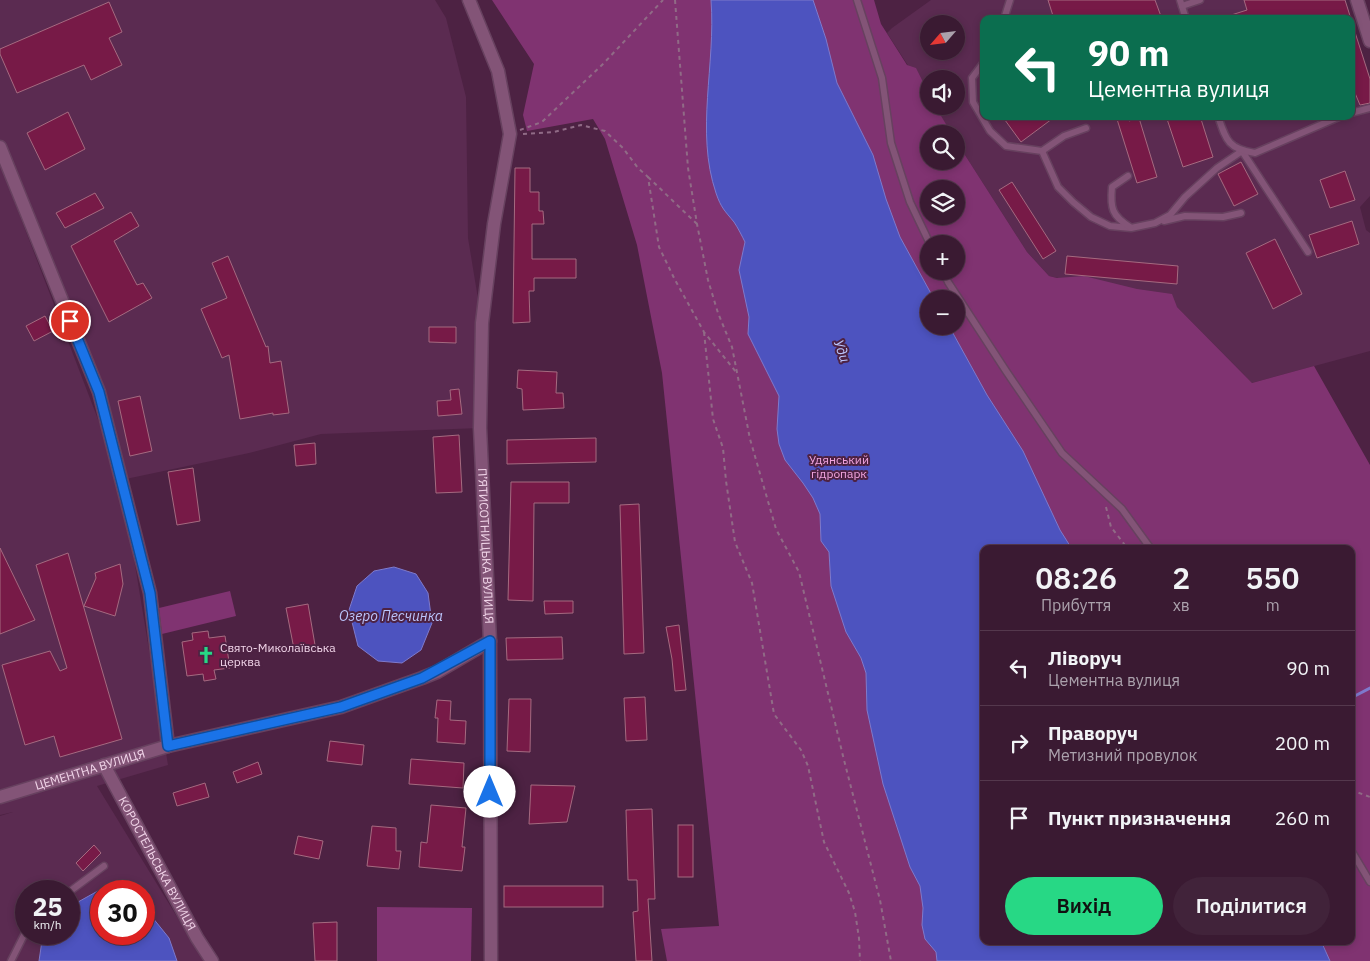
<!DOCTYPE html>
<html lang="uk">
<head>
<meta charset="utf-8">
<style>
  :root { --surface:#3a1a32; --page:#41233a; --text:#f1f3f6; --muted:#aba1ac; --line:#54384d; --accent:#27d885 }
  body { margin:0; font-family:"IBM Plex Sans",sans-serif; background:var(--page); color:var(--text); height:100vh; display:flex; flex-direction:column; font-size:19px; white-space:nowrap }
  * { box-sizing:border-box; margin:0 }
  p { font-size:16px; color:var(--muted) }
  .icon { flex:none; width:28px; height:28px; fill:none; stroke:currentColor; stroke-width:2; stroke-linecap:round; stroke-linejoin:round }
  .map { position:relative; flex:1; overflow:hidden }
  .details { position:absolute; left:980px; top:545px; width:375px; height:400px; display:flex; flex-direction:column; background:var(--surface); border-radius:10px; box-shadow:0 2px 8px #0003,0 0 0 1px var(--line) }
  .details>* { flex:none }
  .banner { position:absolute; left:980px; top:15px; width:375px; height:105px; border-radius:10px; box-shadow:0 2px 8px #0003,0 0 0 1px var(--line); background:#0b6e4f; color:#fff; overflow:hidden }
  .needle { width:32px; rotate:242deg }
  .tools { position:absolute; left:920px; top:15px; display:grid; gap:10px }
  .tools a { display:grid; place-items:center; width:45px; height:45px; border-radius:50%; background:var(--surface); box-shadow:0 2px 8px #0003,0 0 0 1px var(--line); font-size:25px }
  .speed { position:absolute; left:15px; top:880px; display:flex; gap:10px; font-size:25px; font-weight:700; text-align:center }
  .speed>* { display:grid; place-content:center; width:65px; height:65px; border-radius:50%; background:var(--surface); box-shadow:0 2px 8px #0003,0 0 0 1px var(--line); line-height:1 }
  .speed small { font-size:12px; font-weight:400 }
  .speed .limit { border:8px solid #d22; background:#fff; color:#111 }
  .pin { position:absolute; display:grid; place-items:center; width:42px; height:42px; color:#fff; margin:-21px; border:2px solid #fff; border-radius:50%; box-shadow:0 1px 5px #0007 }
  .me { position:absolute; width:55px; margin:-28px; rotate:0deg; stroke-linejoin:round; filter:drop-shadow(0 0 4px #0008) }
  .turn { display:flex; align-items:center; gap:18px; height:105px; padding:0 25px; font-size:22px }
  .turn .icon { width:65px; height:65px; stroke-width:2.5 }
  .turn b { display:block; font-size:35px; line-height:42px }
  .eta { display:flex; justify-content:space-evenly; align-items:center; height:85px; text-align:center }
  .eta b { font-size:30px; font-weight:600; line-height:35px }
  .button { display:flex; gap:10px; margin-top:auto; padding:10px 25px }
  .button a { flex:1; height:58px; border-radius:30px; background:var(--accent); color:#111; font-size:20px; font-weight:600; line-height:58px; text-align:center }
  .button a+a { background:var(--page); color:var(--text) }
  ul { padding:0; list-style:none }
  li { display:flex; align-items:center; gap:15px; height:75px; padding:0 25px; border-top:1px solid var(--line) }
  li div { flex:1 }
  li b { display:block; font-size:19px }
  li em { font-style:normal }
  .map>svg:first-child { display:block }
  .built { fill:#5b2b51; fill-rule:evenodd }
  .green { fill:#803371; fill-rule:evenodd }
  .water { fill:#4d53bf; stroke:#7e7acc }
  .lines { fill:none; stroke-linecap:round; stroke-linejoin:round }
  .stream { stroke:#7e7acc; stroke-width:3 }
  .building { fill:#771a47; stroke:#a56a80 }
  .lane-casing { stroke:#67415f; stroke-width:9 }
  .street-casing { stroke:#67415f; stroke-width:15 }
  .path { stroke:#906b86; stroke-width:2; stroke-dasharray:4 4; stroke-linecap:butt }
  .lane { stroke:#835477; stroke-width:6 }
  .street { stroke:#835477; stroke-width:12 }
  .route-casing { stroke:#114b97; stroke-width:12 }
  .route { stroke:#1a73e8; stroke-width:9 }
  .labels { text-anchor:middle; stroke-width:4; stroke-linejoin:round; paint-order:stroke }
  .park-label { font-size:12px; fill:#f1a4de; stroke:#4d2243 }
  .street-label { font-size:12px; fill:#f1d5e9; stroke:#4d2243 }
  .poi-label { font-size:12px; fill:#f1d5e9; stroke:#4d2243; text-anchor:start }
  .water-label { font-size:14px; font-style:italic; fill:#bbc5fc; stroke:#4d2243 }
</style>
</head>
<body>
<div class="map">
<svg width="1370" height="961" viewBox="0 0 1370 961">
  <rect width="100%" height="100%" fill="#4d2243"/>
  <!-- built -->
  <g class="built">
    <path d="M0 0H435L446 18 466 97 468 238 482 323 480 428 321 434 249 453 121 480 168 765 97 786 204 961H0V816L13 812 0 815V164L119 474 99 392 0 147ZM26 891H69V934H26ZM101 891H144V934H101Z"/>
    <path d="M931 0H1345L1351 19H984V116H1351V20L1370 79V196L1360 207 1366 230 1370 233V351L1252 383 1173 303 1049 276 1027 252 956 141V134H952L934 106H956V79H929V98L887 33 892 28ZM929 24H956V51H929Z"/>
  </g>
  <!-- green -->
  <g class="green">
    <path d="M492 0H874L881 24 907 65 916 68 929 94V106H935L952 134H929V161H956V141L1027 252 1049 276 1057 278 1084 276 1137 289 1172 294 1177 307 1252 383 1314 366 1370 465V961H667L661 929 719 926 662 373 637 245 605 139 593 119 527 131 523 115 534 64ZM929 189H956V216H929ZM929 244H956V271H929ZM929 299H956V326H929ZM984 549H1351V941H984Z"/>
    <polygon points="230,591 236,616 162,634 159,608"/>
    <polygon points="377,907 472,908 471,961 377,961"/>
  </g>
  <!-- water -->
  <g class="water">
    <path d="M711 0H813L826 39 837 83 873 155 886 199 900 237 934 299H929V326H949L987 395 1023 451 1060 530 1072 549H984V941H1321L1330 961H937L936 952 925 939 922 925 923 908 920 886 910 867 883 784 867 710 866 673 861 658 846 632 831 586 829 552 821 541 820 514 813 498 803 483 785 460 779 444 777 429 779 396 748 334 749 317 739 270 745 242C742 236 738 228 734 222 725 211 721 208 716 193 695 131 716 65 711 0Z"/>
    <polygon points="394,567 416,574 428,593 432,623 421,650 402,663 378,661 358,646 349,610 357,586 374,571"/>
    <polygon points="114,882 129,891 101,891 101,934 144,934 144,907 169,938 177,961 39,961 43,934 69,934 69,907"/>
  </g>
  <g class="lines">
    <!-- stream -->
    <polyline class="stream" points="1351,698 1370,688"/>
  </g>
  <!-- building -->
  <g class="building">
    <polygon points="1048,0 1155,0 1162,19 1054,19"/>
    <polygon points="1244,0 1345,0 1351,19 1225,19 1225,17 1247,10"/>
    <polygon points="109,2 122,32 109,38 122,65 91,80 84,65 17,93 0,54 0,49"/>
    <polygon points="1353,26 1370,79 1370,103 1360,105 1355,93 1351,94 1351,27"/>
    <polygon points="68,112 85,149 45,170 27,133"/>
    <polygon points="1002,116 1056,116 1021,142"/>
    <polygon points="1116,116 1128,116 1129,121 1139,118 1157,177 1137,183"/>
    <polygon points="1166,116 1200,116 1213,157 1183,167"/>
    <polygon points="1241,162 1258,194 1234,206 1218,174"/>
    <polygon points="515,168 530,168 530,192 539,192 539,211 543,211 544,224 532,224 532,259 576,259 576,278 534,278 534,291 529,291 530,322 513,323"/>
    <polygon points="1345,171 1355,200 1330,208 1320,180"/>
    <polygon points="1012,182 1056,251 1043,259 999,190"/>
    <polygon points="95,193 104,208 65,228 56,213"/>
    <polygon points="131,212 139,226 114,241 137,285 143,283 152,298 109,322 71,246"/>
    <polygon points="1352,221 1359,244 1317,258 1309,235"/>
    <polygon points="1275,239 1302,294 1273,309 1246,253"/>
    <polygon points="228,256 266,347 268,346 270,363 281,361 289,413 273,415 273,413 240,419 229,355 222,358 201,309 227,298 212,263"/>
    <polygon points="1067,256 1178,266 1177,284 1065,274"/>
    <polygon points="45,316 53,331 34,341 26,326"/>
    <polygon points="429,327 456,327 456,343 429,342"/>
    <polygon points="518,370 557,372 556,393 563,393 564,408 523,410 522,389 517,388"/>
    <polygon points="459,389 462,414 438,416 437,401 451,400 450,390"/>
    <polygon points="140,396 152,451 130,456 118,401"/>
    <polygon points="459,435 462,492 436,493 433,437"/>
    <polygon points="596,438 596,462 507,464 507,440"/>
    <polygon points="315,443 316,464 296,466 294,445"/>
    <polygon points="193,468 200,521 177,525 168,472"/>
    <polygon points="511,482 569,482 569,503 534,503 533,601 508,600"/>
    <polygon points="639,504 644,653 624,654 620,505"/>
    <polygon points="0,548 35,620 0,634"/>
    <polygon points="68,553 122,739 60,757 54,736 25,745 2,665 50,651 60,671 67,668 36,565"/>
    <polygon points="120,564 123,584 115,616 84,606 96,578 95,573"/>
    <polygon points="544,601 573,601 573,613 545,614"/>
    <polygon points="308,604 315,645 294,649 286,608"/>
    <polygon points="679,625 686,690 675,691 672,659 666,627"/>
    <polygon points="208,631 209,638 225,636 230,668 214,670 216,679 204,681 203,674 187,676 182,642 193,640 192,633"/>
    <polygon points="562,637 563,659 507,660 506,638"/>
    <polygon points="645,697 647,740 626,741 624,698"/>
    <polygon points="509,699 531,699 530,752 507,751"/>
    <polygon points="437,700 451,701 450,720 466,721 465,744 437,742 438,718 435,718"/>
    <polygon points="330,741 364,745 362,765 327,761"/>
    <polygon points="411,759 464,763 463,788 409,784"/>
    <polygon points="258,762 262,774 237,783 233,772"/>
    <polygon points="205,783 209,797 177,806 173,793"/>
    <polygon points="531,785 575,786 567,822 529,824"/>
    <polygon points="431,805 466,808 462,847 465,847 462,871 419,867 421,842 427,843"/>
    <polygon points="652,809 655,899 648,899 652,961 636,961 633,912 638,911 637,880 628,880 626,810"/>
    <rect x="678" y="825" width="15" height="52"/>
    <polygon points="372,826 396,828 396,851 401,851 399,869 367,866"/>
    <polygon points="298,836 323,841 319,859 294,854"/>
    <polygon points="94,845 101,853 83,871 76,863"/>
    <rect x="504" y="886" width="99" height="21"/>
    <polygon points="337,922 337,961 315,961 313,923"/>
  </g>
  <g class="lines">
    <!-- lane casing -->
    <g class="lane-casing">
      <g id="lane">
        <polyline points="857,0 882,78 891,143 910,202 930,244"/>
        <polyline points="1180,0 1186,19"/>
        <polyline points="1182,6 1200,0"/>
        <polyline points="1004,19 1010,0"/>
        <polyline points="984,62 972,78 973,102 990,131 1006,146 1042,151 1058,187 1073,202 1091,217 1110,226 1131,228 1155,223 1170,215 1185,197 1217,168 1242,151 1308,252"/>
        <polyline points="1351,113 1370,108"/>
        <path d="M1218 116C1226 140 1228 149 1255 153L1341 116"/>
        <polyline points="1042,151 1064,136 1086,128"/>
        <path d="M1128 176 1112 187C1110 208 1112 216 1130 227"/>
        <polyline points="1164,221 1185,216 1223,217 1241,213"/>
        <polyline points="943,271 948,282 1006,371 1062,453 1122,509 1151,549"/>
        <polyline points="1351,850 1370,882"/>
        <polyline points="69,892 104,866"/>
        <polyline points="11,961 26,931"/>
      </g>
    </g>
    <!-- street casing -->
    <g class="street-casing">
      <g id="street">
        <path id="s1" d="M469 0 498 71 510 134 494 224 482 323 480 428 490 641 491 961"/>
        <polyline points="1357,0 1370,41"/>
        <polyline points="0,147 99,392 150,593 168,746"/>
        <path id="s2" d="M104 765 197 938 212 961"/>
        <path id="s3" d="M0 797 168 746 341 707 422 678 437 672 490 641"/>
      </g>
    </g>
    <!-- path -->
    <g class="path">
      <polyline points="675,0 688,168 697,224 708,280 718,313 732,347 750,439 776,529 799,572 843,756 880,900 891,961"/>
      <polyline points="520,130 542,122 604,63 663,0"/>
      <polyline points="523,134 554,132 581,125 605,131 623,148 638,168 648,177 659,247 675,280 704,332 736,372"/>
      <polyline points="648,177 697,224"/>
      <polyline points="704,332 713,419 723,448 726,481 735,542 752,583 774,714 801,750 808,766 824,842 849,893 855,912 859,938 860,961"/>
      <polyline points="1106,507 1111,527 1128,549"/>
      <polyline points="1351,790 1370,797"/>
    </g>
    <!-- lane -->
    <use href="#lane" class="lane"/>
    <!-- street -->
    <use href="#street" class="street"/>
  </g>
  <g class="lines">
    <!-- route casing -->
    <g class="route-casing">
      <polyline id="route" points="70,321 99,392 150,593 168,746 341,707 422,678 490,641 490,792"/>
    </g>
    <!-- route -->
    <use href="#route" class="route"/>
  </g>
  <!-- icons -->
  <defs>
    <g id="church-bare" transform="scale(1.35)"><path d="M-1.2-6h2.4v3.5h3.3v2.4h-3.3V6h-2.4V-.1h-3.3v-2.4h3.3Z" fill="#27d885" stroke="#4d2243" stroke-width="2.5" paint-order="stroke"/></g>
  </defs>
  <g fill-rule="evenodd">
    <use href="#church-bare" x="206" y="655"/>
  </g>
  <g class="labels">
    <!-- park labels -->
    <g class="park-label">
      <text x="839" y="464">Удянський<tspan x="839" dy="14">гідропарк</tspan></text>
    </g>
    <!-- street labels -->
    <g class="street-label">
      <text dy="4" stroke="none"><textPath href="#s1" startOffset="555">П’ЯТИСОТНИЦЬКА ВУЛИЦЯ</textPath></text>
      <text dy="4" stroke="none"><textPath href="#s3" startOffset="94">ЦЕМЕНТНА ВУЛИЦЯ</textPath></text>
      <text dy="4" stroke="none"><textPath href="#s2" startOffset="112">КОРОСТЕЛЬСЬКА ВУЛИЦЯ</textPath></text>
    </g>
    <!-- poi labels -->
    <g class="poi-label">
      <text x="220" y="652">Свято-Миколаївська<tspan x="220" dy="14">церква</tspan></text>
    </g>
    <!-- water labels -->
    <g class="water-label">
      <text transform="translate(842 351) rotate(71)" y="5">Уди</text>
      <text x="391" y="621">Озеро Песчинка</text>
    </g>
  </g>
</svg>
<div class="tools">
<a><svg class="needle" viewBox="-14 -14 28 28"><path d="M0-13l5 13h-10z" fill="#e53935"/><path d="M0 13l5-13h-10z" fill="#aba1ac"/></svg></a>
<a><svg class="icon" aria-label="sound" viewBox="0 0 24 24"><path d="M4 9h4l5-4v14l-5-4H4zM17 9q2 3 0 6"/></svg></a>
<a><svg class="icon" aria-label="search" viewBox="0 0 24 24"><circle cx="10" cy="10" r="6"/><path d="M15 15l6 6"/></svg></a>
<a><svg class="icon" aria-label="layers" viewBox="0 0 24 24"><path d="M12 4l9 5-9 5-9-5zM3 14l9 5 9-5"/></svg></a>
<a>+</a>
<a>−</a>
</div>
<div class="speed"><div>25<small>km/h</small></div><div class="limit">30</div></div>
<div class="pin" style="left:70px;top:321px;background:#d93025"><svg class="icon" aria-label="arrive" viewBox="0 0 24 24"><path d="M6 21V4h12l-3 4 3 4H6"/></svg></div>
<svg class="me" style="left:490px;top:792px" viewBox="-20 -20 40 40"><circle r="19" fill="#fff"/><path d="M0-13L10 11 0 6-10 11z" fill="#1a73e8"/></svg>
<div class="banner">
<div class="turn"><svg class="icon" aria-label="left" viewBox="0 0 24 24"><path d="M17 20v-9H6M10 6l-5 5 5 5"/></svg><div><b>90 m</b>Цементна вулиця</div></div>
</div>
<section class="details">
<div class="eta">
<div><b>08:26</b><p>Прибуття</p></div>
<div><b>2</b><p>хв</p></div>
<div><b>550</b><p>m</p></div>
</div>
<ul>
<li><svg class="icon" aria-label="left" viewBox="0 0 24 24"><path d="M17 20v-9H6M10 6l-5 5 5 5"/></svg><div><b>Ліворуч</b><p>Цементна вулиця</p></div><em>90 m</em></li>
<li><svg class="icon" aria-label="right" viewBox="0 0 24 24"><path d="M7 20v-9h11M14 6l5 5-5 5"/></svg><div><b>Праворуч</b><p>Метизний провулок</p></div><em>200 m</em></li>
<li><svg class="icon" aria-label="arrive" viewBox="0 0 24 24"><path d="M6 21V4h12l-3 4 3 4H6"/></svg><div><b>Пункт призначення</b></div><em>260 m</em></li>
</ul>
<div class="button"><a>Вихід</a><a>Поділитися</a></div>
</section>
</div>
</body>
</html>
